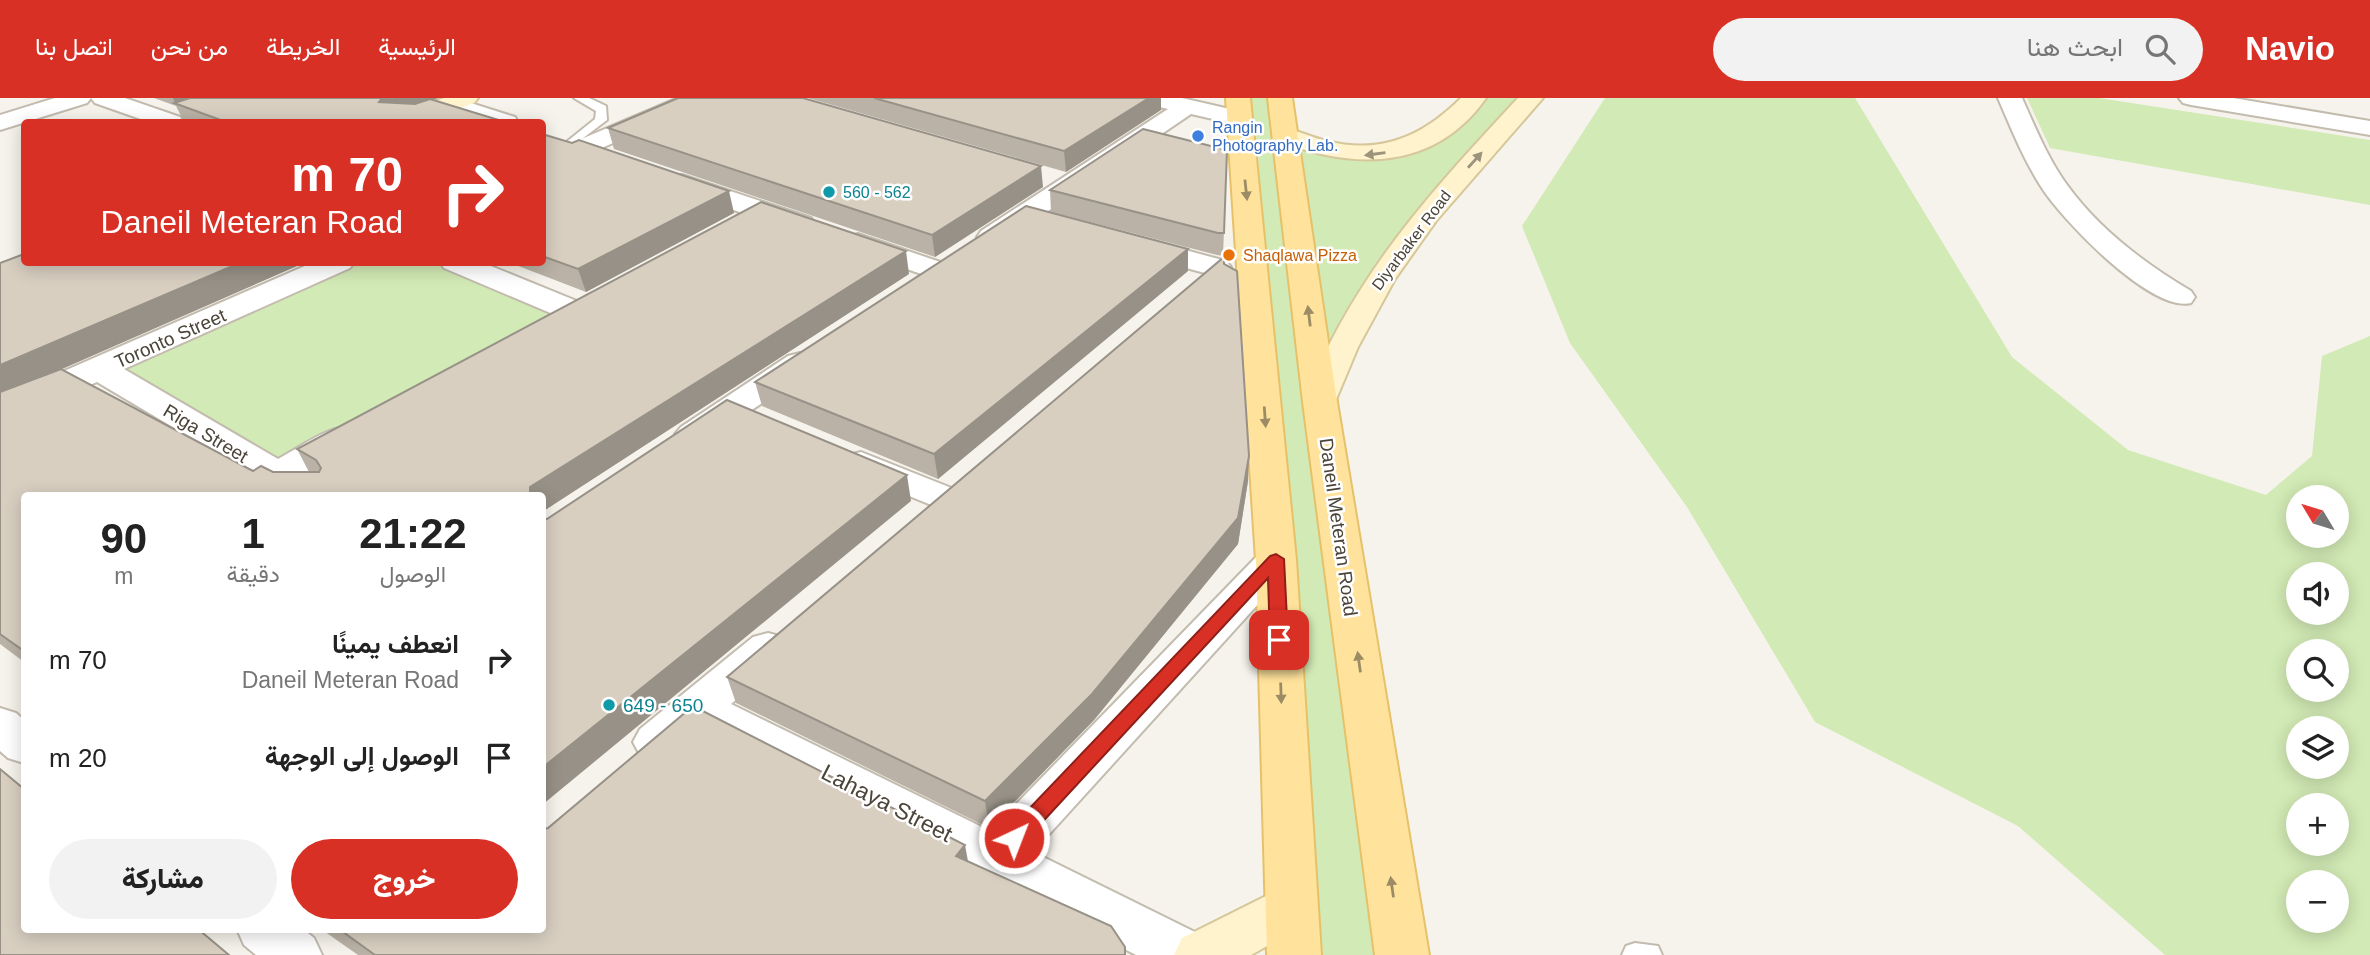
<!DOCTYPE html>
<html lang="ar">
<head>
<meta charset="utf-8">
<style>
  :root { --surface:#fff; --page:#f2f2f2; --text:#222; --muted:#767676; --accent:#d93025 }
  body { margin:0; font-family:Helvetica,Vazirmatn,sans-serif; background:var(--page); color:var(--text); direction:rtl; height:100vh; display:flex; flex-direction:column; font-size:26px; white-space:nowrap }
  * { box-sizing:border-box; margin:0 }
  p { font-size:23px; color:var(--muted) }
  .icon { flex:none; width:38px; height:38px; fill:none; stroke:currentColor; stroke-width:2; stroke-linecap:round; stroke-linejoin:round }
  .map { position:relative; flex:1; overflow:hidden; direction:ltr }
  .drawer { position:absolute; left:21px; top:394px; width:525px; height:441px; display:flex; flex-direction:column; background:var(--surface); border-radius:7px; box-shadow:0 4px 18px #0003; direction:rtl }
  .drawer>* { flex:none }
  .top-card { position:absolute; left:21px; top:21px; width:525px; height:147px; border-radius:7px; box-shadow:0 4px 18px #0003; direction:rtl; background:#d93025; color:#fff; overflow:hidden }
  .needle { width:46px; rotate:308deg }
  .controls { position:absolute; left:2286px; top:387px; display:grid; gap:14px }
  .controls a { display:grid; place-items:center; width:63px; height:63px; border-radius:50%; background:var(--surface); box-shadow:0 4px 18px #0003; font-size:35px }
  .pin { position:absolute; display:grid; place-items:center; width:60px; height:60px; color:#fff; margin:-30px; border-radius:14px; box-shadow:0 4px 10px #0006 }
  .me { position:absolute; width:77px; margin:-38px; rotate:43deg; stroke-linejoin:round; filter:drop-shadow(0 0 5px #0008) }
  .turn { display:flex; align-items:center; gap:24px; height:147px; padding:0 28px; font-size:32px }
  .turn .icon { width:91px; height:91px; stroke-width:2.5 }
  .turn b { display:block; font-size:49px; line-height:60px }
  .eta { display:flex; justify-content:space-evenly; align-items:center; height:119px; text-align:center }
  .eta b { font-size:42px; font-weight:800; line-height:49px }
  .button { display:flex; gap:14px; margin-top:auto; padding:14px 28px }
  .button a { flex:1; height:80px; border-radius:42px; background:var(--accent); color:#fff; font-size:28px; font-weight:800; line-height:80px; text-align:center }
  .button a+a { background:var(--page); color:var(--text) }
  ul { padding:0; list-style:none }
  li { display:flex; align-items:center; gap:21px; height:98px; padding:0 28px }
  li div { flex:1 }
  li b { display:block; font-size:26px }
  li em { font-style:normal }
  header { display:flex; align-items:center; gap:42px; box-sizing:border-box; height:98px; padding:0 35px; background:var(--accent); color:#fff }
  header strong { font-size:33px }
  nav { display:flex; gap:38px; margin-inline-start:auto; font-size:24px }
  .search { width:490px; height:63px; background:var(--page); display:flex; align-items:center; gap:18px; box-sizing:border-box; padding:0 24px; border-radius:38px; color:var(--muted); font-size:26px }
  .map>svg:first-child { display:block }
  .green { fill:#d2eab5; fill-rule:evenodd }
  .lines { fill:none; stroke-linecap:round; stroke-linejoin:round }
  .lane-casing { stroke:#c2bbae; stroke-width:4 }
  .street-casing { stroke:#c2bbae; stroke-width:4 }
  .secondary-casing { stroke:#d6c79b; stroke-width:4 }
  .primary-casing { stroke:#e6c16a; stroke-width:4 }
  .lane { fill:#fff; fill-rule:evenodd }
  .street { fill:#fff; fill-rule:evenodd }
  .secondary { fill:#fff3cd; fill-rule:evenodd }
  .primary { fill:#ffe39c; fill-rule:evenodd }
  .wall { fill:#bab2a6 }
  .shaded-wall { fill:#979187 }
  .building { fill:#d8cfc1; stroke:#979187; stroke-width:2 }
  .oneway { fill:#9c937c }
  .oneway2 { fill:#9c8c66 }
  .route { fill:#d93025; stroke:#8d1f18; stroke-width:2 }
  .shop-dot { fill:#3f7fe0; stroke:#fff; stroke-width:2.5 }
  .culture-dot { fill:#0f9aa8; stroke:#fff; stroke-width:2.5 }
  .food-dot { fill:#e8710a; stroke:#fff; stroke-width:2.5 }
  .labels { text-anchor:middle; stroke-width:5; stroke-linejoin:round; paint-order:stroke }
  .far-shop-label { font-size:16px; fill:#366cbe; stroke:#fff; text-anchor:start }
  .far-culture-label { font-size:16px; fill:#0d838f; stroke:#fff; text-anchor:start }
  .far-street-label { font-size:16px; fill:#4b4439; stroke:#fff }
  .far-food-label { font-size:16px; fill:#c56008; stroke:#fff; text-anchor:start }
  .street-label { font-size:19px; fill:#4b4439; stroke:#fff }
  .culture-label { font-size:19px; fill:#0d838f; stroke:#fff; text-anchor:start }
  .near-street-label { font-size:23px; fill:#4b4439; stroke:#fff }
</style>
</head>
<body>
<header>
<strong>Navio</strong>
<div class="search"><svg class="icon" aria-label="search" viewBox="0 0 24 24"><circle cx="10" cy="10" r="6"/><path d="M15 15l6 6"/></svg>ابحث هنا</div>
<nav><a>الرئيسية</a><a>الخريطة</a><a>من نحن</a><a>اتصل بنا</a></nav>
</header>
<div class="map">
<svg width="2370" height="857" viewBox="0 0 2370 857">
  <rect width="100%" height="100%" fill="#f6f3ec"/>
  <!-- green -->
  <g class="green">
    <polygon points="1242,0 1276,0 1396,857 1301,857"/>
    <polygon points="1474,0 1531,0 1408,142 1320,304 1285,37 1389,54"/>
    <path d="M1605 0H1855L2012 259 2128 352 2266 397 2312 358 2322 258 2370 238V857H2165L2018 728 1815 624 1687 409 1570 245 1522 128ZM2336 399V438H2298V399ZM2336 476V514H2298V476ZM2336 553V592H2298V553ZM2336 630V668H2298V630ZM2298 707H2336V746H2298ZM2298 784H2336V822H2298Z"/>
    <polygon points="2027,0 2099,0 2370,42 2370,107 2050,50"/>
    <polygon points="340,165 454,165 578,215 275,377 99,271"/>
  </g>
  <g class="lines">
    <!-- lane casing -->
    <g class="lane-casing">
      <g id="lane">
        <polygon points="574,0 589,0 606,8 607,22 570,50 564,46 595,21 596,13"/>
        <polygon points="1635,845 1658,848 1662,857 1622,857 1626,848"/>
      </g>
    </g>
    <!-- street casing -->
    <g class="street-casing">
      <g id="street">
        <polygon points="55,0 91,0 87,5 0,32 0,17"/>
        <polygon points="91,0 125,0 180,19 183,24 149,24 95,5"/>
        <polygon points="455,0 515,19 518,24 483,24 443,11 439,6 443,1"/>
        <polygon points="678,0 710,0 706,5 590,55 572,55 568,50 572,45"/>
        <polygon points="1139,0 1182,0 1247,15 1251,20 1247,25 1239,27 1191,16 1001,145 991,147 981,145 977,139 981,133 1168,11 1143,5"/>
        <path d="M1998 0H2022C2035 29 2048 61 2067 87 2098 130 2145 166 2191 193L2195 199 2191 205C2151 215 2060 120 2040 87 2023 60 2011 30 1998 0Z"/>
        <polygon points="2179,0 2233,0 2370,23 2370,37 2191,7 2183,5"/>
        <polygon points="682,77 811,120 815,126 811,132 791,132 673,91 669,85 673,79"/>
        <polygon points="858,136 949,167 954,173 949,179 939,182 848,151 844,145 848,139"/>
        <polygon points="1137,139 1226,163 1231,169 1226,175 1216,178 1127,154 1123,148 1127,142"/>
        <path d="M314 164H354L350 170 124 271 278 361C303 348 334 322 362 330L368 337 362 344 305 376 327 389 333 397H287L97 284 0 324V301Z"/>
        <polygon points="440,164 481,164 589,208 593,215 589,222 578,224 567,222 444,170"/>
        <polygon points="800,255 812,258 816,265 812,272 705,343 693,347 681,343 675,336 681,329 788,258"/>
        <polygon points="861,354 959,393 965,401 959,409 946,413 848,373 843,365 848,357"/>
        <path d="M1276 449 1290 453 1296 462 1290 471 1033 754 1207 840 1215 857H1136L702 631C680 650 670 666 640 657L633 644 640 631 753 539 768 535 783 539 789 550 783 561 731 606 990 733 1262 453Z"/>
        <polygon points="0,610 16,615 24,622 24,665 8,660 0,653"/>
        <polygon points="237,831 303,831 314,840 322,857 256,857 244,847"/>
      </g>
    </g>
    <!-- secondary casing -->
    <g class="secondary-casing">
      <g id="secondary">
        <polygon points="444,0 478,0 474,5 423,24 390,24 393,19"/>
        <path d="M1461 0H1486C1434 74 1352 72 1276 42L1273 37 1276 32 1285 30C1299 33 1313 40 1327 43 1381 57 1423 38 1461 0Z"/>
        <path d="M1518 0H1543L1436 123 1395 181 1358 249 1332 311 1320 314 1308 311 1303 304C1355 176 1426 99 1518 0Z"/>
        <polygon points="1290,786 1308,793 1316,809 1308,825 1251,857 1174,857 1182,840"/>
      </g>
    </g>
    <!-- primary casing -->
    <g class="primary-casing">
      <g id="primary">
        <polygon points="1226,0 1250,0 1296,462 1321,857 1267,857 1256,462"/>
        <polygon points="1268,0 1292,0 1337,304 1429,857 1375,857 1303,304"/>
      </g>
    </g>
    <!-- lane -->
    <use href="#lane" class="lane"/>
    <!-- street -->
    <use href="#street" class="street"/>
    <!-- secondary -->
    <use href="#secondary" class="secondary"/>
    <!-- primary -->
    <use href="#primary" class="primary"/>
  </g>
  <!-- wall -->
  <g class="wall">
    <polygon points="154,0 438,0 432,2 505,24 184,24 176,8"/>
    <polygon points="808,0 1161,0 1161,12 1066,74"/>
    <polygon points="608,30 1043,89 935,159 614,51"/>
    <polygon points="542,36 734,115 586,194 508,164 542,164"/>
    <polygon points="1227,52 1223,158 1217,157 1051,114 1050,92"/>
    <polygon points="24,164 306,164 62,271 253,373 273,374 309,374 297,351 909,176 542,414 542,397 24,397 24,564 0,546 0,165"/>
    <polygon points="1224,166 1248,383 1238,446 1094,622 989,730 736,605 727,579"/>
    <polygon points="1188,173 938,381 762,308 755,284"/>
    <polygon points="968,763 1125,857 358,857 321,831 392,831 389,834 426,834"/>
  </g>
  <!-- shaded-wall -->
  <g class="shaded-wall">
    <polygon points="173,0 202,0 175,5"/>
    <polygon points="382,0 438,0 392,17 379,4"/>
    <polygon points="1149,0 1161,0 1161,12 1066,74 1064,53"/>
    <polygon points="1041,68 1043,89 935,159 932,137"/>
    <polygon points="729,93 734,115 586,194 578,171"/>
    <polygon points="1188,151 1188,173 938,381 934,356"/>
    <polygon points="906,153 909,176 542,414 542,397 530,397 530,389"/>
    <polygon points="242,164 306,164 0,298 0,267"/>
    <polygon points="1249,358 1248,383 1238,446 1094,622 989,730 985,703"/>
    <polygon points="907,377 911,403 542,707 542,670"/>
    <polygon points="965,747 970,774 956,758"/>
    <polygon points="356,831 392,831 383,839 375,857"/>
  </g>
  <!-- building -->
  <g class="building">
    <polygon points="190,0 382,0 379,4 415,6 430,1 505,24 226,24 174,5"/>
    <polygon points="678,0 803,0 1041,68 932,137 608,30"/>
    <polygon points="874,0 1149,0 1064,53"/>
    <polygon points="1143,31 1227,52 1224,135 1218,135 1050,92"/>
    <polygon points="542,36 572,45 579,42 729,93 578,171 542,158"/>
    <polygon points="761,104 906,153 530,389 530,397 24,397 24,553 0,536 0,294 61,271 253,373 261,368 273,374 319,374 321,370 316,362 297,351"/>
    <polygon points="1026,108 1188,151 934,356 755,284"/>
    <polygon points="24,156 24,164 242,164 0,267 0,165"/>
    <polygon points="1224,159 1224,166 1237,173 1249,358 1238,420 1092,596 985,703 727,579"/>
    <polygon points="727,302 907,377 542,670 542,421 547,421"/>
    <polygon points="693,608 965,747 956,758 1111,828 1125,849 1125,857 375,857 339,831 356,831 358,834 426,834 429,831 542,831 542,732 548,730"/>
    <polygon points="0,671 24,691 24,831 198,831 229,857 0,857"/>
  </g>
  <!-- one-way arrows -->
  <defs><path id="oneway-solid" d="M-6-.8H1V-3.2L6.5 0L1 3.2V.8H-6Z" transform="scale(1.75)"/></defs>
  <g class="oneway">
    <use href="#oneway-solid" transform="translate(1375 56) rotate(172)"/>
    <use href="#oneway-solid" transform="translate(1475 62) rotate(-48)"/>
  </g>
  <g class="oneway2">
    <use href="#oneway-solid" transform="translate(1246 92) rotate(84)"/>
    <use href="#oneway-solid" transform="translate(1309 218) rotate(-97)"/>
    <use href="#oneway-solid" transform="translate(1265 319) rotate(86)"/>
    <use href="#oneway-solid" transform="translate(1359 564) rotate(-98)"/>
    <use href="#oneway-solid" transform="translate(1281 595) rotate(88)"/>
    <use href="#oneway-solid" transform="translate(1392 789) rotate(-98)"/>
  </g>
  <!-- route -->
  <polygon class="route" points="1276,456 1284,461 1288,542 1285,546 1279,548 1270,542 1268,480 1022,746 1014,748 1007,746 1004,740 1007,734 1270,458"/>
  <!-- markers -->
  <circle class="shop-dot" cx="1198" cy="38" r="7"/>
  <g class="culture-dot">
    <circle cx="829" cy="94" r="7"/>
    <circle cx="609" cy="607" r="7"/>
  </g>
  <circle class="food-dot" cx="1229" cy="157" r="7"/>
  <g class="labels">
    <!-- far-shop labels -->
    <g class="far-shop-label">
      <text x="1212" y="35">Rangin<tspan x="1212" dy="18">Photography Lab.</tspan></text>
    </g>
    <!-- far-culture labels -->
    <g class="far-culture-label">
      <text x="843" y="100">560 - 562</text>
    </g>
    <!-- far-street labels -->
    <g class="far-street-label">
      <text transform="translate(1411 142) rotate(-53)" y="6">Diyarbaker Road</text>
    </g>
    <!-- far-food labels -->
    <g class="far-food-label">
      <text x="1243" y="163">Shaqlawa Pizza</text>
    </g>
    <!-- street labels -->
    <g class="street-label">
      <text transform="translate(170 240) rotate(-24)" y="7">Toronto Street</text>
      <text transform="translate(206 335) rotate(31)" y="7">Riga Street</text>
      <text transform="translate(1339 429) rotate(82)" y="7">Daneil Meteran Road</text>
    </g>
    <!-- culture labels -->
    <g class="culture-label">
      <text x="623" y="614">649 - 650</text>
    </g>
    <!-- near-street labels -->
    <g class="near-street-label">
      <text transform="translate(887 705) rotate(27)" y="8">Lahaya Street</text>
    </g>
  </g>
</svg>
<div class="controls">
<a><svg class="needle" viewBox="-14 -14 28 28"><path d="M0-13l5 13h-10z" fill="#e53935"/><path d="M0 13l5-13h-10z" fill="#767676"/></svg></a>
<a><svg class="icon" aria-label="sound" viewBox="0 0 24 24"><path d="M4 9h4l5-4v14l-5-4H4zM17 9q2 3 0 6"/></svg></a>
<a><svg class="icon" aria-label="search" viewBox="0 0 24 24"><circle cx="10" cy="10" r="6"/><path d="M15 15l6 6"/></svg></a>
<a><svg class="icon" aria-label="layers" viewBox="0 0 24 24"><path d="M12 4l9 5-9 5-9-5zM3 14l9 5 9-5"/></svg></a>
<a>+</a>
<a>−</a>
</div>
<div class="pin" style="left:1279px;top:542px;background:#d93025"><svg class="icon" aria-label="arrive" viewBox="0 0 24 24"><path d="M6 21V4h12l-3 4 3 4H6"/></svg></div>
<svg class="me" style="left:1014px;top:740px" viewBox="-20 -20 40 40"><circle r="17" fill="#d93025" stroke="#fff" stroke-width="3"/><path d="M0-11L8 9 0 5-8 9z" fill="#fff"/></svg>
<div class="top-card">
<div class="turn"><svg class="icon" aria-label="right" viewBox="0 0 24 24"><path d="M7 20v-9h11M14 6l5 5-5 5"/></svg><div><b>70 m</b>Daneil Meteran Road</div></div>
</div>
<section class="drawer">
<div class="eta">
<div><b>21:22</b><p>الوصول</p></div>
<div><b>1</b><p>دقيقة</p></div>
<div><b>90</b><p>m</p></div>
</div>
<ul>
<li><svg class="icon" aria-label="right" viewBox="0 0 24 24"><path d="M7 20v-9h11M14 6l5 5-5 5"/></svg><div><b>انعطف يمينًا</b><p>Daneil Meteran Road</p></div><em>70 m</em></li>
<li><svg class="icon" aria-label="arrive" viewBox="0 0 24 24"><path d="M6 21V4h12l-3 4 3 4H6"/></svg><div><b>الوصول إلى الوجهة</b></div><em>20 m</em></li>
</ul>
<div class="button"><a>خروج</a><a>مشاركة</a></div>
</section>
</div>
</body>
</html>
